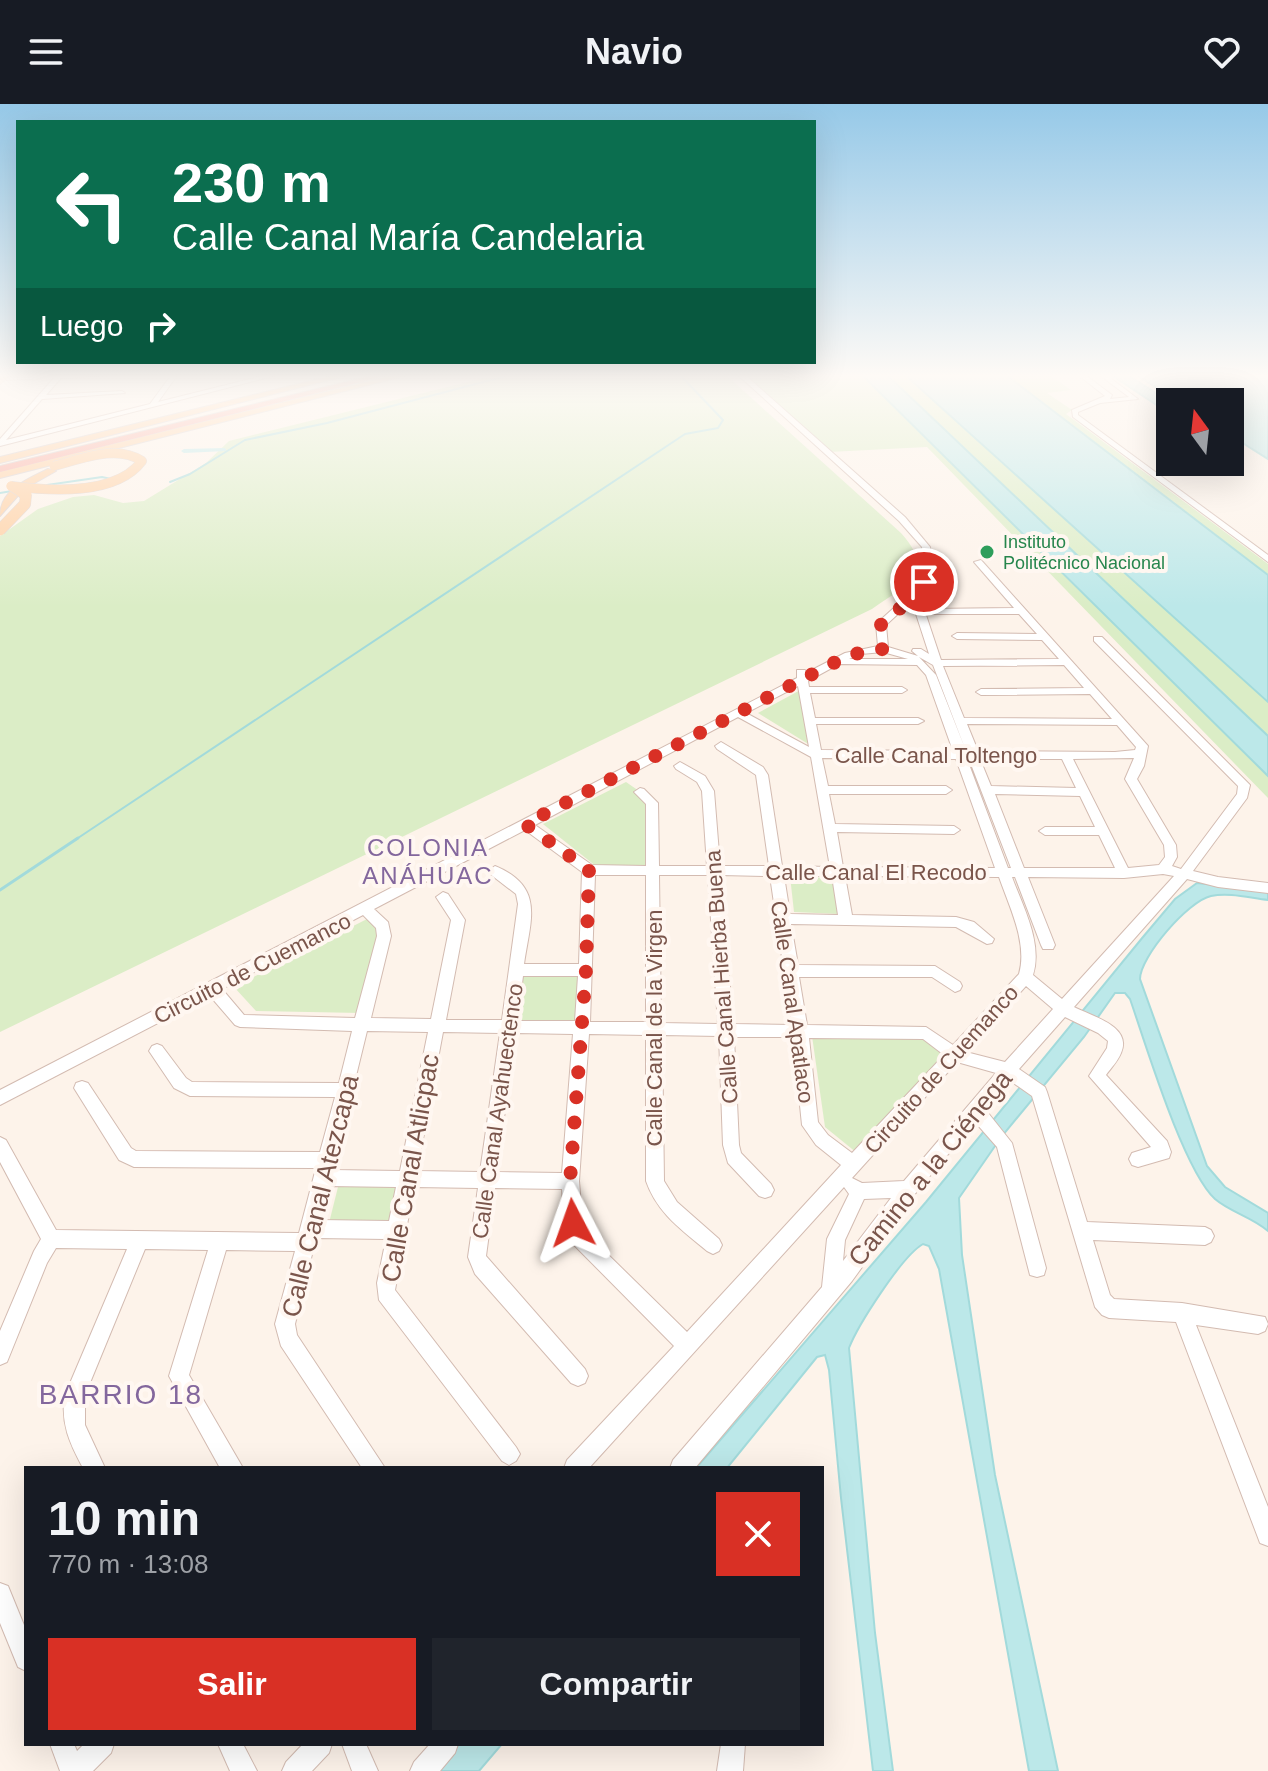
<!DOCTYPE html>
<html lang="es">
<head>
<meta charset="utf-8">
<style>
  :root { --surface:#171b24; --page:#20242c; --text:#f1f3f6; --muted:#9ea1a6; --accent:#d93025 }
  body { margin:0; font-family:Helvetica,sans-serif; background:var(--page); color:var(--text); height:100vh; display:flex; flex-direction:column; font-size:30px; white-space:nowrap }
  * { box-sizing:border-box; margin:0 }
  p { font-size:26px; color:var(--muted) }
  .icon { flex:none; width:44px; height:44px; fill:none; stroke:currentColor; stroke-width:2; stroke-linecap:round; stroke-linejoin:round }
  .map { position:relative; flex:1; overflow:hidden }
  .panel { position:absolute; left:24px; top:1362px; width:800px; height:280px; display:flex; flex-direction:column; background:var(--surface); border-radius:0px; box-shadow:0 8px 32px #0002 }
  .panel>* { flex:none }
  .guide { position:absolute; left:16px; top:16px; width:800px; height:244px; border-radius:0px; box-shadow:0 8px 32px #0002; background:#0b6e4f; color:#fff; overflow:hidden }
  .needle { width:52px; rotate:345deg }
  .tools { position:absolute; left:1156px; top:284px; display:grid; gap:16px }
  .tools a { display:grid; place-items:center; width:88px; height:88px; border-radius:0px; background:var(--surface); box-shadow:0 8px 32px #0002; font-size:40px }
  .pin { position:absolute; display:grid; place-items:center; width:68px; height:68px; color:#fff; margin:-34px; border:4px solid #fff; border-radius:50%; box-shadow:0 2px 8px #0007 }
  .me { position:absolute; width:88px; margin:-44px; rotate:356deg; stroke-linejoin:round; filter:drop-shadow(0 0 6px #0008) }
  .turn { display:flex; align-items:center; gap:28px; height:168px; padding:0 24px; font-size:36px }
  .turn .icon { width:104px; height:104px; stroke-width:2.5 }
  .turn b { display:block; font-size:56px; line-height:68px }
  .then { display:flex; align-items:center; height:76px; padding:0 24px; background:#0003; gap:16px; font-size:30px }
  .round { display:grid; place-items:center; flex:none; width:84px; height:84px; border-radius:0px; background:var(--page) }
  .overview { display:flex; align-items:center; justify-content:space-between; height:136px; padding:0 24px }
  h1 { font-size:48px; font-weight:700; line-height:60px }
  .action { display:flex; gap:16px; margin-top:auto; padding:16px 24px }
  .action a { flex:1; height:92px; border-radius:0px; background:var(--accent); color:#fff; font-size:32px; font-weight:700; line-height:92px; text-align:center }
  .action a+a { background:var(--page); color:var(--text) }
  header { display:flex; justify-content:space-between; align-items:center; height:104px; padding:0 24px; background:var(--surface); font-size:36px; font-weight:700 }
  .map>svg:first-child { display:block }
  .green { fill:#dbedc6 }
  .water { fill:#bce8e9; stroke:#a2dadb; stroke-width:2 }
  .lines { fill:none; stroke-linecap:round; stroke-linejoin:round }
  .stream-far1 { stroke:#a2dadb; stroke-width:2 }
  .stream { stroke:#a2dadb; stroke-width:3 }
  .canal { fill:#bce8e9; fill-rule:evenodd }
  .minor-casing { stroke:#d3bbb1; stroke-width:2 }
  .major-casing { stroke:#dacfcd; stroke-width:2 }
  .highway-casing { stroke:#dacfcd; stroke-width:2 }
  .minor { fill:#fff; fill-rule:evenodd }
  .major { fill:#fecea0; fill-rule:evenodd }
  .highway { fill:#f9aa9e; fill-rule:evenodd }
  .major-bridge-far1-casing { stroke:#dacfcd; stroke-width:10; stroke-linecap:butt }
  .major-bridge-casing { stroke:#dacfcd; stroke-width:12; stroke-linecap:butt }
  .major-bridge-far1 { stroke:#fecea0; stroke-width:9 }
  .major-bridge { stroke:#fecea0; stroke-width:11 }
  .route { stroke:#d93025; stroke-width:14; stroke-dasharray:0 25.2 }
  .leisure-dot { fill:#2e9e5b; stroke:#fff7f1; stroke-width:3 }
  .labels { text-anchor:middle; stroke-width:8; stroke-linejoin:round; paint-order:stroke }
  .far-leisure-label { font-size:18px; fill:#27864d; stroke:#fff7f1; text-anchor:start }
  .street-label { font-size:22px; fill:#7a554b; stroke:#fff7f1 }
  .neighbourhood-label { font-size:24px; letter-spacing:2px; fill:#83679d; stroke:#fff7f1 }
  .near-street-label { font-size:26px; fill:#7a554b; stroke:#fff7f1 }
  .near-neighbourhood-label { font-size:28px; letter-spacing:2px; fill:#83679d; stroke:#fff7f1 }
</style>
</head>
<body>
<header><svg class="icon" aria-label="menu" viewBox="0 0 24 24"><path d="M4 6h16M4 12h16M4 18h16"/></svg>Navio<svg class="icon" aria-label="heart" viewBox="0 0 24 24"><path d="M12 20l-8-8c-3-5 5-10 8-4 3-6 11-1 8 4z"/></svg></header>
<div class="map">
<svg width="1268" height="1667" viewBox="0 0 1268 1667">
  <rect width="100%" height="100%" fill="#fdf3ea"/>
  <!-- green -->
  <g class="green">
    <path d="M500 270H725L901 429C938 470 906 481 872 505L0 928V432L38 405 73 393 94 391 123 399 144 397 206 359 229 337Z"/>
    <polygon points="740,270 1048,270 1071,286 1047,289 1072,306 1066,310 1268,460 1268,694 927,343 829,348"/>
    <polygon points="806,583 818,646 758,609"/>
    <polygon points="626,678 652,696 650,764 597,763 543,720"/>
    <polygon points="790,772 834,774 839,810 794,808"/>
    <polygon points="367,815 381,830 361,909 256,907 234,883"/>
    <polygon points="523,869 588,870 585,917 518,916"/>
    <polygon points="812,932 929,933 952,947 857,1049 825,1023"/>
    <polygon points="338,1083 407,1083 400,1119 329,1119"/>
  </g>
  <!-- water -->
  <g class="water">
    <polygon points="861,270 886,270 1268,632 1268,672"/>
    <polygon points="904,270 1005,270 1268,471 1268,598"/>
    <polygon points="1110,270 1126,270 1170,298 1170,310"/>
    <polygon points="1135,270 1268,270 1268,355 1230,331 1230,298 1179,298"/>
    <path d="M1197 779 1268 787V796C1250 794 1229 788 1211 792 1188 797 1140 853 1140 875L1207 1062 1225 1083 1268 1109V1127C1252 1113 1230 1108 1215 1095 1183 1065 1146 941 1130 895L1125 889H1115L1084 933 1002 1032 959 1094 962 1151 995 1371 1058 1667H1029L939 1165 929 1142 923 1140C902 1152 858 1221 849 1244L875 1529 893 1667H873L841 1394 829 1266 825 1251 817 1253 727 1364H696L926 1098 1143 833 1175 795Z"/>
    <polygon points="459,1640 502,1640 479,1667 436,1667"/>
  </g>
  <g class="lines">
    <!-- stream-far1 -->
    <g class="stream-far1">
      <polyline points="170,378 190,370 245,336 327,319 514,270"/>
      <polyline points="47,381 102,373 111,375"/>
      <polyline points="0,389 12,387"/>
      <polyline points="75,736 685,330 718,324 723,316 679,270"/>
    </g>
    <!-- stream -->
    <polyline class="stream" points="0,786 78,734"/>
    <!-- canal -->
    <polygon class="canal" points="224,344 226,345 226,347 184,349 181,347 184,345"/>
    <!-- minor casing -->
    <g class="minor-casing">
      <g id="minor">
        <polygon points="59,270 127,270 61,274 46,291 122,287 125,289 42,295 6,336 150,300 172,270 178,270 158,298 270,270 281,270 0,342 0,335 54,274 4,276 2,273"/>
        <path d="M737 270H744L905 413 930 443 933 468 926 484 886 521 888 543 918 552 912 547 913 545H921L929 550 916 510 927 505 1014 504 974 458 981 456 1148 642 1144 662 1137 675 1176 741 1177 753 1172 762 1181 765 1237 690 1238 682 1094 537V533H1102L1250 681 1247 694 1193 767 1218 773 1268 779V789L1218 783 1187 775 1074 903C1091 912 1133 922 1121 949 1118 957 1111 964 1106 971L1167 1037 1171 1048 1169 1054 1138 1063 1132 1061 1129 1055 1132 1049 1151 1043 1089 972 1107 944 1108 937 1098 929 1065 913 1019 965 1045 983 1047 988 1087 1118 1205 1123 1211 1126 1214 1132 1211 1138 1205 1141 1093 1136 1110 1191 1114 1195 1182 1199 1265 1213 1268 1220 1265 1227 1258 1230 1196 1221 1268 1403V1442L1260 1439 1257 1431 1176 1218 1109 1214 1102 1211 1095 1203 1032 992 1009 976 985 1005 1012 1039 1046 1164 1044 1171 1037 1173 1030 1171 997 1043 975 1018 914 1091 852 1177 695 1364H670L673 1356 822 1183 827 1135 849 1090 844 1083 589 1364H564L567 1356 674 1242 569 1136 564 1119 562 1085 495 1084 486 1152 585 1265 588 1272 585 1279 578 1282 571 1279 475 1170 468 1153 478 1084 414 1083 395 1186 516 1343 520 1350 516 1357 509 1361 502 1357 379 1196 377 1179 386 1135 316 1134 295 1220 297 1231 385 1364H362L281 1242 275 1220 295 1147 226 1146 189 1271 243 1364H220L169 1272 208 1146 145 1145 85 1291V1321L105 1364H83C70 1340 60 1319 65 1291L127 1145 56 1144 47 1159 7 1258 0 1261V1227L34 1147 41 1135 0 1058V1033L6 1036 56 1126 299 1129 316 1064 134 1063 119 1056 74 984 76 979 82 977 88 979 131 1044 136 1047 320 1048 335 993 190 992 174 984 149 947 152 942 157 940 162 942 186 974 192 978 339 979 352 927 240 923 235 921 210 892 0 1001V986L797 574V566H805L806 569 845 549 878 542 876 520 917 483 923 468 922 443 899 417ZM931 510H1019L1037 530 957 529 952 532 957 535 1042 536 1059 555 941 556 926 511ZM883 548 908 555H849L861 550ZM919 553 933 561 966 647 936 571ZM839 560 917 561 926 571 953 647 821 646 816 620H918L924 617 918 614H815L810 589H902L907 586 902 583H809L808 577ZM1064 561 1084 584 981 585 976 588 981 591 1090 590 1112 615 964 614 943 562ZM798 582 809 643 746 609ZM738 613 811 653 830 763 782 762 768 671 763 663 721 638 715 642 717 645 756 671 769 762H720L714 687 705 672 680 658 674 662 676 665 697 678 702 687 707 762H659L658 699 644 685 640 684 634 688 646 700V762L592 761 535 721ZM967 620 1117 621 1136 643 1135 646 1115 648 978 647ZM822 654 956 655 995 764 843 763 837 728 954 730 960 726 954 722 835 720 829 690H946L952 686 946 682H828ZM1134 654 1125 675 1164 741 1165 753 1159 761 1128 764 1073 655ZM967 655H969L1011 764H1008ZM980 655H1062L1076 684 991 682ZM995 690 1080 692 1095 723H1045L1039 727 1045 731H1099L1115 764H1024ZM525 726 582 768 579 860H524C530 817 546 783 495 762L488 767 490 770 516 790 518 800 502 916H446L465 816 448 790 443 788 436 793 451 816 431 915 371 914 391 832 388 818 374 805ZM1163 770 1174 772 1062 895 1033 871C1043 839 1023 803 1012 773H1015L1041 841 1043 845H1053L1055 841 1028 773 1124 774ZM595 771H646V918H590ZM659 771H708L718 920 661 919ZM721 771 770 772 792 921 733 920ZM784 772H832L838 811 790 810ZM845 772 999 773C1009 802 1028 839 1019 870L953 941 926 923 807 921 799 873H932L955 888 960 886 962 882 960 878 935 862 798 861 791 820 956 823 987 840 992 839 994 835 974 818 956 813 852 811ZM363 811 376 824 377 832 355 914 244 911 222 885ZM523 872H578L575 917H517ZM1026 882 1053 905 1005 958 966 948ZM367 927 428 928 400 1067 333 1066ZM443 928 500 929 480 1068 417 1067ZM515 929 573 930 562 1069 497 1068ZM589 930 646 931V1077C657 1109 682 1126 707 1147L713 1150 719 1147 722 1141 719 1135 677 1098 664 1077 662 931 719 932 723 1041 728 1059 759 1092 765 1094 771 1092 774 1086 771 1080 741 1049 739 1041 734 933H793L802 1021 816 1041 841 1061 687 1228 583 1126 579 1077ZM809 934 923 935 944 951 852 1049 828 1031 818 1018ZM957 958 996 969 904 1077 862 1079 852 1074ZM329 1082 396 1083 389 1117 320 1116ZM891 1094 843 1157 845 1136 864 1095Z"/>
        <polygon points="1077,270 1084,270 1112,291 1110,295 1129,293 1098,270 1105,270 1138,295 1100,299 1078,308 1078,311 1268,451 1268,458 1073,313 1072,306 1105,292"/>
        <polygon points="0,1479 8,1482 26,1526 26,1567 18,1563 0,1519"/>
        <polygon points="50,1640 74,1640 77,1647 84,1640 114,1640 111,1649 93,1667 60,1667"/>
        <polygon points="218,1640 243,1640 257,1667 230,1667"/>
        <polygon points="303,1640 332,1640 329,1649 312,1667 282,1667 286,1658"/>
        <polygon points="342,1640 366,1640 378,1667 352,1667"/>
        <polygon points="430,1640 458,1640 455,1649 440,1667 410,1667 414,1658"/>
        <polygon points="721,1640 745,1640 743,1667 717,1667"/>
      </g>
    </g>
    <!-- major casing -->
    <g class="major-casing">
      <g id="major">
        <polygon points="4,270 13,270 0,280 0,274"/>
        <polygon points="339,270 353,270 0,359 0,353"/>
        <polygon points="398,270 412,270 0,374 0,368"/>
        <path d="M48 365 56 367 24 385 0 412C0 386 27 375 48 365Z"/>
      </g>
    </g>
    <!-- highway casing -->
    <g class="highway-casing">
      <polygon id="highway" points="378,270 393,270 0,368 0,362"/>
    </g>
    <!-- minor -->
    <use href="#minor" class="minor"/>
    <!-- major -->
    <use href="#major" class="major"/>
    <!-- highway -->
    <use href="#highway" class="highway"/>
    <!-- major-bridge-far1 casing -->
    <g class="major-bridge-far1-casing">
      <g id="major-bridge-far1">
        <path d="M11 382C50 387 116 392 142 357 117 340 81 355 54 362"/>
        <polyline points="11,382 26,392"/>
      </g>
    </g>
    <!-- major-bridge casing -->
    <g class="major-bridge-casing">
      <polyline id="major-bridge" points="0,426 25,400 26,390"/>
    </g>
    <!-- major-bridge-far1 -->
    <use href="#major-bridge-far1" class="major-bridge-far1"/>
    <!-- major-bridge -->
    <use href="#major-bridge" class="major-bridge"/>
  </g>
  <!-- sky -->
  <linearGradient id="sky" x2="0" y2="1"><stop stop-color="#96c9e8"/><stop offset="0.54" stop-color="#fefaf6"/><stop offset="1" stop-color="#fefaf6" stop-opacity="0"/></linearGradient>
  <rect width="1268" height="503" fill="url(#sky)"/>
  <g class="lines">
    <!-- route -->
    <polyline class="route" points="573,1119 570,1077 586,866 589,766 525,720 849,551 883,545 881,520 916,491 924,478"/>
  </g>
  <!-- markers -->
  <circle class="leisure-dot" cx="987" cy="448" r="8"/>
  <g class="labels">
    <!-- far-leisure labels -->
    <g class="far-leisure-label">
      <text x="1003" y="444">Instituto<tspan x="1003" dy="21">Politécnico Nacional</tspan></text>
    </g>
    <!-- street labels -->
    <g class="street-label">
      <text x="936" y="659">Calle Canal Toltengo</text>
      <text x="876" y="776">Calle Canal El Recodo</text>
      <text transform="translate(252 864) rotate(-27)" y="8">Circuito de Cuemanco</text>
      <text transform="translate(721 873) rotate(-94)" y="8">Calle Canal Hierba Buena</text>
      <text transform="translate(793 898) rotate(82)" y="8">Calle Canal Apatlaco</text>
      <text transform="translate(654 924) rotate(-90)" y="8">Calle Canal de la Virgen</text>
      <text transform="translate(941 965) rotate(-48)" y="8">Circuito de Cuemanco</text>
      <text transform="translate(497 1007) rotate(-82)" y="8">Calle Canal Ayahuectenco</text>
    </g>
    <!-- neighbourhood labels -->
    <g class="neighbourhood-label">
      <text x="428" y="752">COLONIA<tspan x="428" dy="28">ANÁHUAC</tspan></text>
    </g>
    <!-- near-street labels -->
    <g class="near-street-label">
      <text transform="translate(410 1064) rotate(-80)" y="9">Calle Canal Atlicpac</text>
      <text transform="translate(930 1064) rotate(-51)" y="9">Camino a la Ciénega</text>
      <text transform="translate(320 1092) rotate(-76)" y="9">Calle Canal Atezcapa</text>
    </g>
    <!-- near-neighbourhood labels -->
    <g class="near-neighbourhood-label">
      <text x="121" y="1300">BARRIO 18</text>
    </g>
  </g>
</svg>
<div class="tools">
<a><svg class="needle" viewBox="-14 -14 28 28"><path d="M0-13l5 13h-10z" fill="#e53935"/><path d="M0 13l5-13h-10z" fill="#9ea1a6"/></svg></a>
</div>
<div class="pin" style="left:924px;top:478px;background:#d93025"><svg class="icon" aria-label="arrive" viewBox="0 0 24 24"><path d="M6 21V4h12l-3 4 3 4H6"/></svg></div>
<svg class="me" style="left:573px;top:1119px" viewBox="-20 -20 40 40"><path d="M0-17L14 15 0 8-14 15z" fill="#d93025" stroke="#fff" stroke-width="4"/></svg>
<div class="guide">
<div class="turn"><svg class="icon" aria-label="left" viewBox="0 0 24 24"><path d="M17 20v-9H6M10 6l-5 5 5 5"/></svg><div><b>230 m</b>Calle Canal María Candelaria</div></div>
<div class="then">Luego<svg class="icon" aria-label="right" viewBox="0 0 24 24"><path d="M7 20v-9h11M14 6l5 5-5 5"/></svg></div>
</div>
<section class="panel">
<div class="overview"><div><h1>10 min</h1><p>770 m · 13:08</p></div><a class="round" style="background:#d93025;color:#fff"><svg class="icon" aria-label="close" viewBox="0 0 24 24"><path d="M6 6l12 12M18 6L6 18"/></svg></a></div>
<div class="action"><a>Salir</a><a>Compartir</a></div>
</section>
</div>
</body>
</html>
